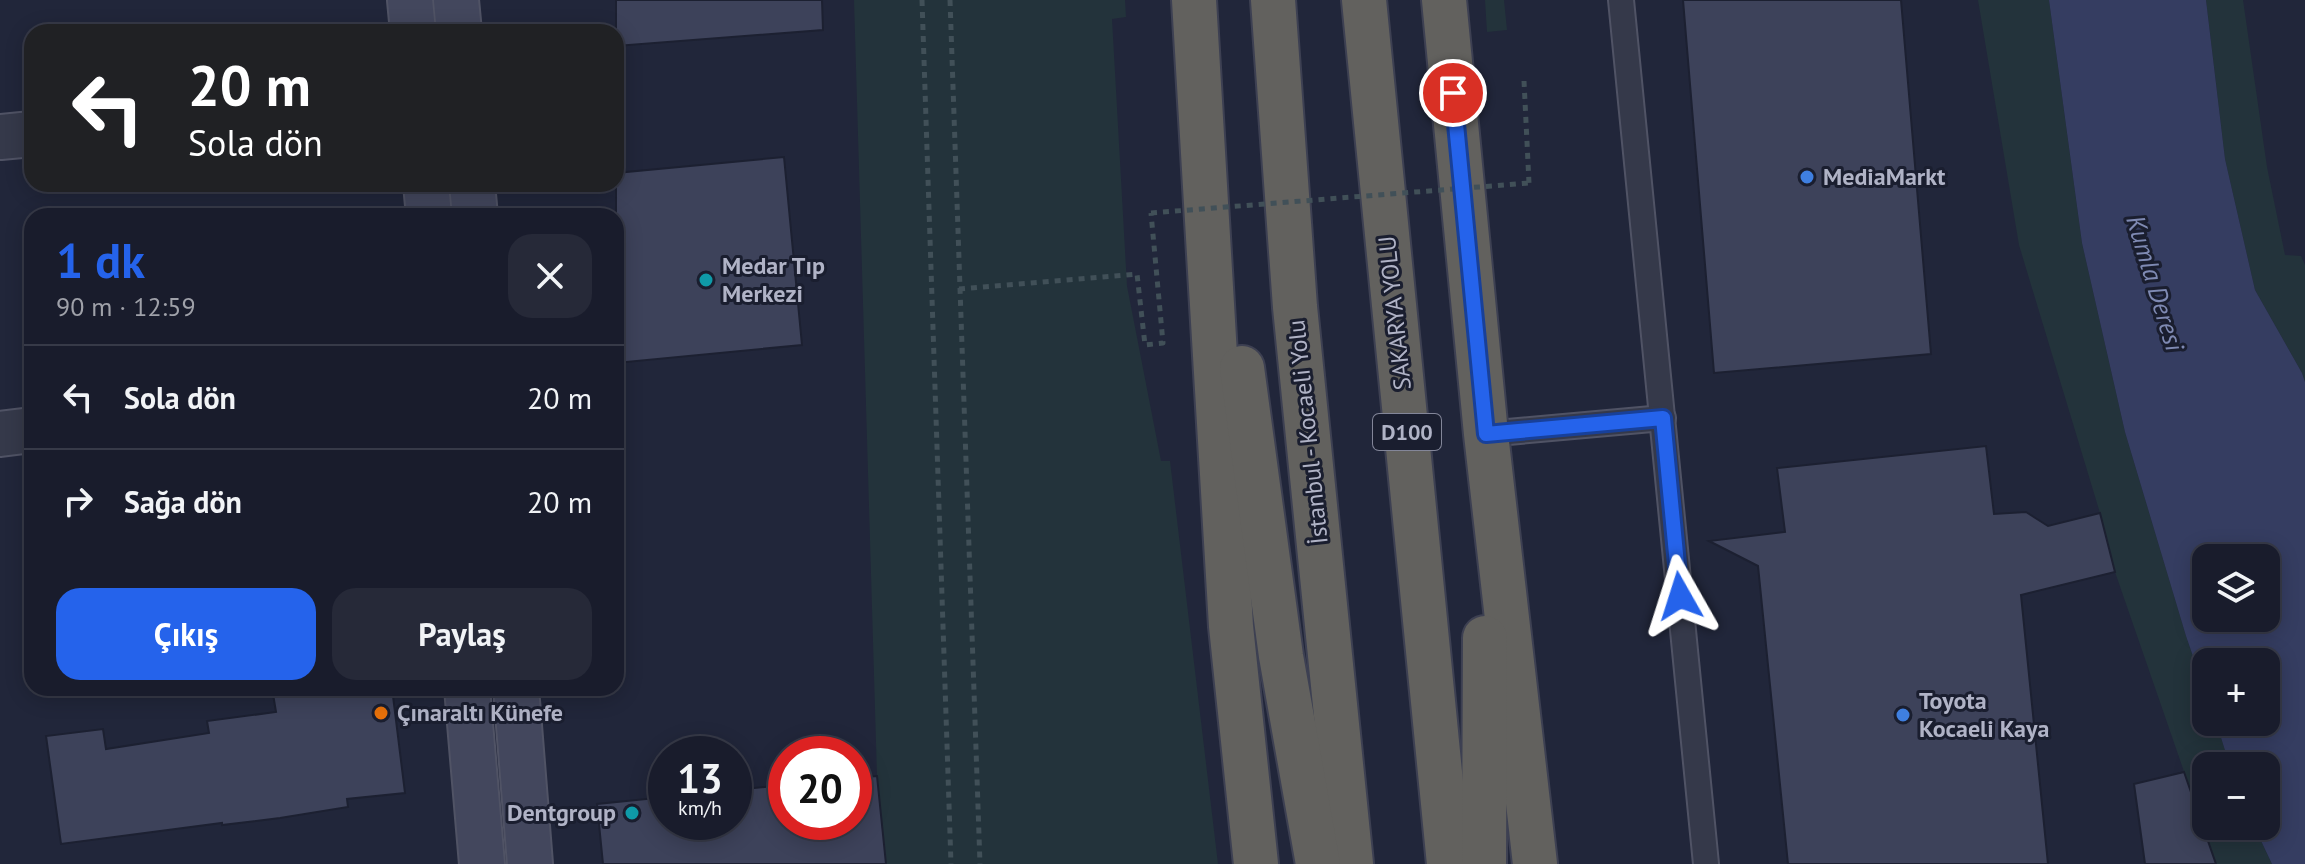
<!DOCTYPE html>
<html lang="tr">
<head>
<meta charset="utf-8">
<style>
  :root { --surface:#191c2c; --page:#262938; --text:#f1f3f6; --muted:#9fa1a9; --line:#373a48; --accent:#2563eb }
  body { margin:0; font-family:"PT Sans",sans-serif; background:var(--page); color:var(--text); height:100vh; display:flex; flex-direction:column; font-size:30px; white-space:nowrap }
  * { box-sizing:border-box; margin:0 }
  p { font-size:26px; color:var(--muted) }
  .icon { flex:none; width:44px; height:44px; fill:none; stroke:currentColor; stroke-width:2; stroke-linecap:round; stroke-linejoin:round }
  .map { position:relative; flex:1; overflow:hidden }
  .side { position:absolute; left:24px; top:208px; width:600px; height:488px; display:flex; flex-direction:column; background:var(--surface); border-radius:24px; box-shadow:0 4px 20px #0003,0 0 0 2px var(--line) }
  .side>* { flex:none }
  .hud { position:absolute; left:24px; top:24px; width:600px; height:168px; border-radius:24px; box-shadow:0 4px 20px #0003,0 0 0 2px var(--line); background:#202124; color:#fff; overflow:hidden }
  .fabs { position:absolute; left:2192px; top:544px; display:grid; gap:16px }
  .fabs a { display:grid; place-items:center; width:88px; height:88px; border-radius:16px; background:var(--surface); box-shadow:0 4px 20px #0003,0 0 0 2px var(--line); font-size:40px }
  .speed { position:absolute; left:648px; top:736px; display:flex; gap:16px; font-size:40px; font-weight:700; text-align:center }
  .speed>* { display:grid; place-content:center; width:104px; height:104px; border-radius:50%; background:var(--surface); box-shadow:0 4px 20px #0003,0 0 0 2px var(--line); line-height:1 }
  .speed small { font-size:20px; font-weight:400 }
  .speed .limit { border:12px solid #d22; background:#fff; color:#111 }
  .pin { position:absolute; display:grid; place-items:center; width:68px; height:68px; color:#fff; margin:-34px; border:4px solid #fff; border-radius:50%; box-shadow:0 2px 8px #0007 }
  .me { position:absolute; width:88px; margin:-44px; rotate:354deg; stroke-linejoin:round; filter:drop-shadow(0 0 6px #0008) }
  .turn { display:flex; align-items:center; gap:28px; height:168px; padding:0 32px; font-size:36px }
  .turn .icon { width:104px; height:104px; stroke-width:2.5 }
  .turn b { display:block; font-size:56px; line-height:68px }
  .round { display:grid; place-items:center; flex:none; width:84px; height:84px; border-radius:24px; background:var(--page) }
  .headline { display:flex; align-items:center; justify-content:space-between; height:136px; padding:0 32px }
  h1 { font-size:48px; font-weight:700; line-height:60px; color:var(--accent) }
  .action { display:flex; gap:16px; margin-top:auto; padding:16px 32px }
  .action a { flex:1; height:92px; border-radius:24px; background:var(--accent); color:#fff; font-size:32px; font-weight:700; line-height:92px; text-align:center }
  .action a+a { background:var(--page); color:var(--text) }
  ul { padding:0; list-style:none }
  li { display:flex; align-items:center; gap:24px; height:104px; padding:0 32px; border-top:2px solid var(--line) }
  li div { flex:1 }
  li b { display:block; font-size:30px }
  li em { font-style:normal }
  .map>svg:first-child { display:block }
  .green { fill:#23333b }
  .water { fill:#353d61; fill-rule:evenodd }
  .building { fill:#3d425a; stroke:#1c2031; stroke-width:2 }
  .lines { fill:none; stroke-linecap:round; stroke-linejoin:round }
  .service-casing { stroke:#505365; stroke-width:28 }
  .minor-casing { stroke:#505365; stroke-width:48 }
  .secondary-casing { stroke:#505365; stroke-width:48 }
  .trunk-casing { stroke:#3d4052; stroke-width:48 }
  .path { stroke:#415058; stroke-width:5; stroke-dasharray:6 6; stroke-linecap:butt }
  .service { stroke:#35394a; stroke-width:24 }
  .minor { stroke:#35394a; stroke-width:44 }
  .secondary { stroke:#43475d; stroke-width:44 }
  .trunk { stroke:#62615e; stroke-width:44 }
  .path-bridge { stroke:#415058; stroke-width:5; stroke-dasharray:6 6; stroke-linecap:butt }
  .route-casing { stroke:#184099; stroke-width:20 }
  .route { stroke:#2563eb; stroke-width:14 }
  .shop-dot { fill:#3f7fe0; stroke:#1a1e2f; stroke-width:3 }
  .culture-dot { fill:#0f9aa8; stroke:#1a1e2f; stroke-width:3 }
  .food-dot { fill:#e8710a; stroke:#1a1e2f; stroke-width:3 }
  .labels { text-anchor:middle; stroke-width:6; stroke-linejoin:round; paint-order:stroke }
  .shield { fill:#1a1e2f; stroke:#838699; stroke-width:2 }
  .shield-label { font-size:22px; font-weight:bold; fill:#b0b3c6 }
  .poi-label { font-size:24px; font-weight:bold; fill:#b0b3c6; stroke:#1a1e2f; text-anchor:start }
  .street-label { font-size:24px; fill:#b0b3c6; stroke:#1a1e2f }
  .water-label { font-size:26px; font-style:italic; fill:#7f8ab3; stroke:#1a1e2f }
</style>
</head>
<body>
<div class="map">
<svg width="2305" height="864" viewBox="0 0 2305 864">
  <rect width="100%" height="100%" fill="#21263a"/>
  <!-- green -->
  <g class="green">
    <polygon points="854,0 1125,0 1126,17 1112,19 1127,286 1161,461 1170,461 1218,864 886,864 877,776"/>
    <polygon points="1485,0 1504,0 1507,30 1487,32"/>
    <polygon points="1978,0 2049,0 2082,243 2125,432 2186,636 2206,694 2206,722 2216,722 2230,766 2206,766 2206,826 2254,826 2272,864 2216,864 2115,572 2100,513 2019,245"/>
    <polygon points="2206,0 2243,0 2267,167 2285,255 2301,256 2305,265 2305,382 2302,373 2255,290 2225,159"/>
  </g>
  <!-- water -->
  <path class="water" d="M2049 0H2206L2225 159 2255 290 2302 373 2305 382V864H2272L2254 826H2266V766H2230L2216 722H2266V662H2206V694L2186 636 2125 432 2082 243ZM2206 558H2266V618H2206Z"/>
  <!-- building -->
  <g class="building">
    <polygon points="616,0 822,0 823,30 616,46"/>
    <polygon points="1683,0 1901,0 1931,354 1714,373"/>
    <polygon points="784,157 802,345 616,363 616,173"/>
    <polygon points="1986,446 1994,514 2026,512 2048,526 2100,513 2115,572 2021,595 2048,864 1788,864 1758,566 1709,541 1785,532 1777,468"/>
    <polygon points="272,688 392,688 405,793 347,799 348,807 280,818 222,825 222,823 61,844 46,736 103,729 106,749 209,733 207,721 276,712"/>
    <polygon points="2184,772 2216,864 2145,864 2134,784"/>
    <polygon points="877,776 886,864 603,864 597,804 666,797 666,822 734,822 734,790 786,785 786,822 854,822 854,778"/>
  </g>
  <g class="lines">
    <!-- service casing -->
    <g class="service-casing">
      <g id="service">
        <polyline points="1621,0 1706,864"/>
        <polyline points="1486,434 1663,418"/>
      </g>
    </g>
    <!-- minor casing -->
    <g class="minor-casing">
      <g id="minor">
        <polyline points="0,137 32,134"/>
        <polyline points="0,434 32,430"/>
      </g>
    </g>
    <!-- secondary casing -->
    <g class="secondary-casing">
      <g id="secondary">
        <polyline points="410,0 413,32"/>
        <polyline points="456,0 459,32"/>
        <polyline points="426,184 429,216"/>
        <polyline points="472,184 475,216"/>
        <polyline points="467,688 482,864"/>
        <polyline points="516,688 530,864"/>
      </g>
    </g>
    <!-- trunk casing -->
    <g class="trunk-casing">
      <g id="trunk">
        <polyline points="1194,0 1231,626 1256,864"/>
        <polyline points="1273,0 1295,307 1351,864"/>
        <polyline points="1364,0 1449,864"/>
        <polyline points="1444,0 1486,434 1535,864"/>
        <polyline points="1242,368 1281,656 1318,864"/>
        <polyline points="1484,864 1485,638"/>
      </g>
    </g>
    <!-- path -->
    <g class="path">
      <polyline points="922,0 951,864"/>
      <polyline points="950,0 980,864"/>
      <polyline points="1524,81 1529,183"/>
      <polyline points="959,289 1137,274 1145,345 1163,343 1151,213"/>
    </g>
    <!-- service -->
    <use href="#service" class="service"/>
    <!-- minor -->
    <use href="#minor" class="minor"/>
    <!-- secondary -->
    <use href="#secondary" class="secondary"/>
    <!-- trunk -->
    <use href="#trunk" class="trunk"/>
    <!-- path-bridge -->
    <polyline class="path-bridge" points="1151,213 1529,183"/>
  </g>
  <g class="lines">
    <!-- route casing -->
    <g class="route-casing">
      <polyline id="route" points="1453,93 1486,434 1663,418 1680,596"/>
    </g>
    <!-- route -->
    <use href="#route" class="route"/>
  </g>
  <!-- markers -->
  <g class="shop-dot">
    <circle cx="1807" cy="177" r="8"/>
    <circle cx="1903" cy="715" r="8"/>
  </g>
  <g class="culture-dot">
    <circle cx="706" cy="280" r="8"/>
    <circle cx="632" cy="813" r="8"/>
  </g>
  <circle class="food-dot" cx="381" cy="713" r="8"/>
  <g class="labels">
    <!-- shield labels -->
    <rect class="shield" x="1373" y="414" width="68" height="36" rx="6"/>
    <g class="shield-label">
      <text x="1407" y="440">D100</text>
    </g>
    <!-- poi labels -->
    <g class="poi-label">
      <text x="1823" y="185">MediaMarkt</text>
      <text x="722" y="274">Medar Tıp<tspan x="722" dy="28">Merkezi</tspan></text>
      <text x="1919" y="709">Toyota<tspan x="1919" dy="28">Kocaeli Kaya</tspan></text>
      <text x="397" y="721">Çınaraltı Künefe</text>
      <text x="616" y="821" text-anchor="end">Dentgroup</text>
    </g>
    <!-- street labels -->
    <g class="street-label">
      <text transform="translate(1395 313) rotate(-96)" y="8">SAKARYA YOLU</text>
      <text transform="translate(1308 432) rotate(-96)" y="8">İstanbul - Kocaeli Yolu</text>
    </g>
    <!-- water labels -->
    <g class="water-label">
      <text transform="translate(2155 283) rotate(73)" y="9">Kumla Deresi</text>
    </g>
  </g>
</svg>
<div class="fabs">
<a><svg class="icon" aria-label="layers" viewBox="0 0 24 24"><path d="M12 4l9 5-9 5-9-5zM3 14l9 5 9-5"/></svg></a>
<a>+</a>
<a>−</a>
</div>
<div class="speed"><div>13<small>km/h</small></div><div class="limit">20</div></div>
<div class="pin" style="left:1453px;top:93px;background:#d93025"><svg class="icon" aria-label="arrive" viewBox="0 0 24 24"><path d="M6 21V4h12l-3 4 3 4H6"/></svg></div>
<svg class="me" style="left:1680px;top:596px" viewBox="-20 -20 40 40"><path d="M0-17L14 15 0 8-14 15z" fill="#2563eb" stroke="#fff" stroke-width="4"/></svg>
<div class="hud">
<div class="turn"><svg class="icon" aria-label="left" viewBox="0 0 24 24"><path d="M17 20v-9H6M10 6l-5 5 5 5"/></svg><div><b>20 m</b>Sola dön</div></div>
</div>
<section class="side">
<div class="headline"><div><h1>1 dk</h1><p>90 m · 12:59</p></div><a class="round"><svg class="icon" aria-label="close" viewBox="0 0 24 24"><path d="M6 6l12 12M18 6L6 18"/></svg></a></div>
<ul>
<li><svg class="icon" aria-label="left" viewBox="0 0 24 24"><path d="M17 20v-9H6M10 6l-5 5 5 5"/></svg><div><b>Sola dön</b></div><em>20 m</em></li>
<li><svg class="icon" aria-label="right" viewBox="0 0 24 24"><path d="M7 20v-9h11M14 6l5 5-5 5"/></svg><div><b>Sağa dön</b></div><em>20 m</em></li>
</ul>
<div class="action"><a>Çıkış</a><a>Paylaş</a></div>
</section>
</div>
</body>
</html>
